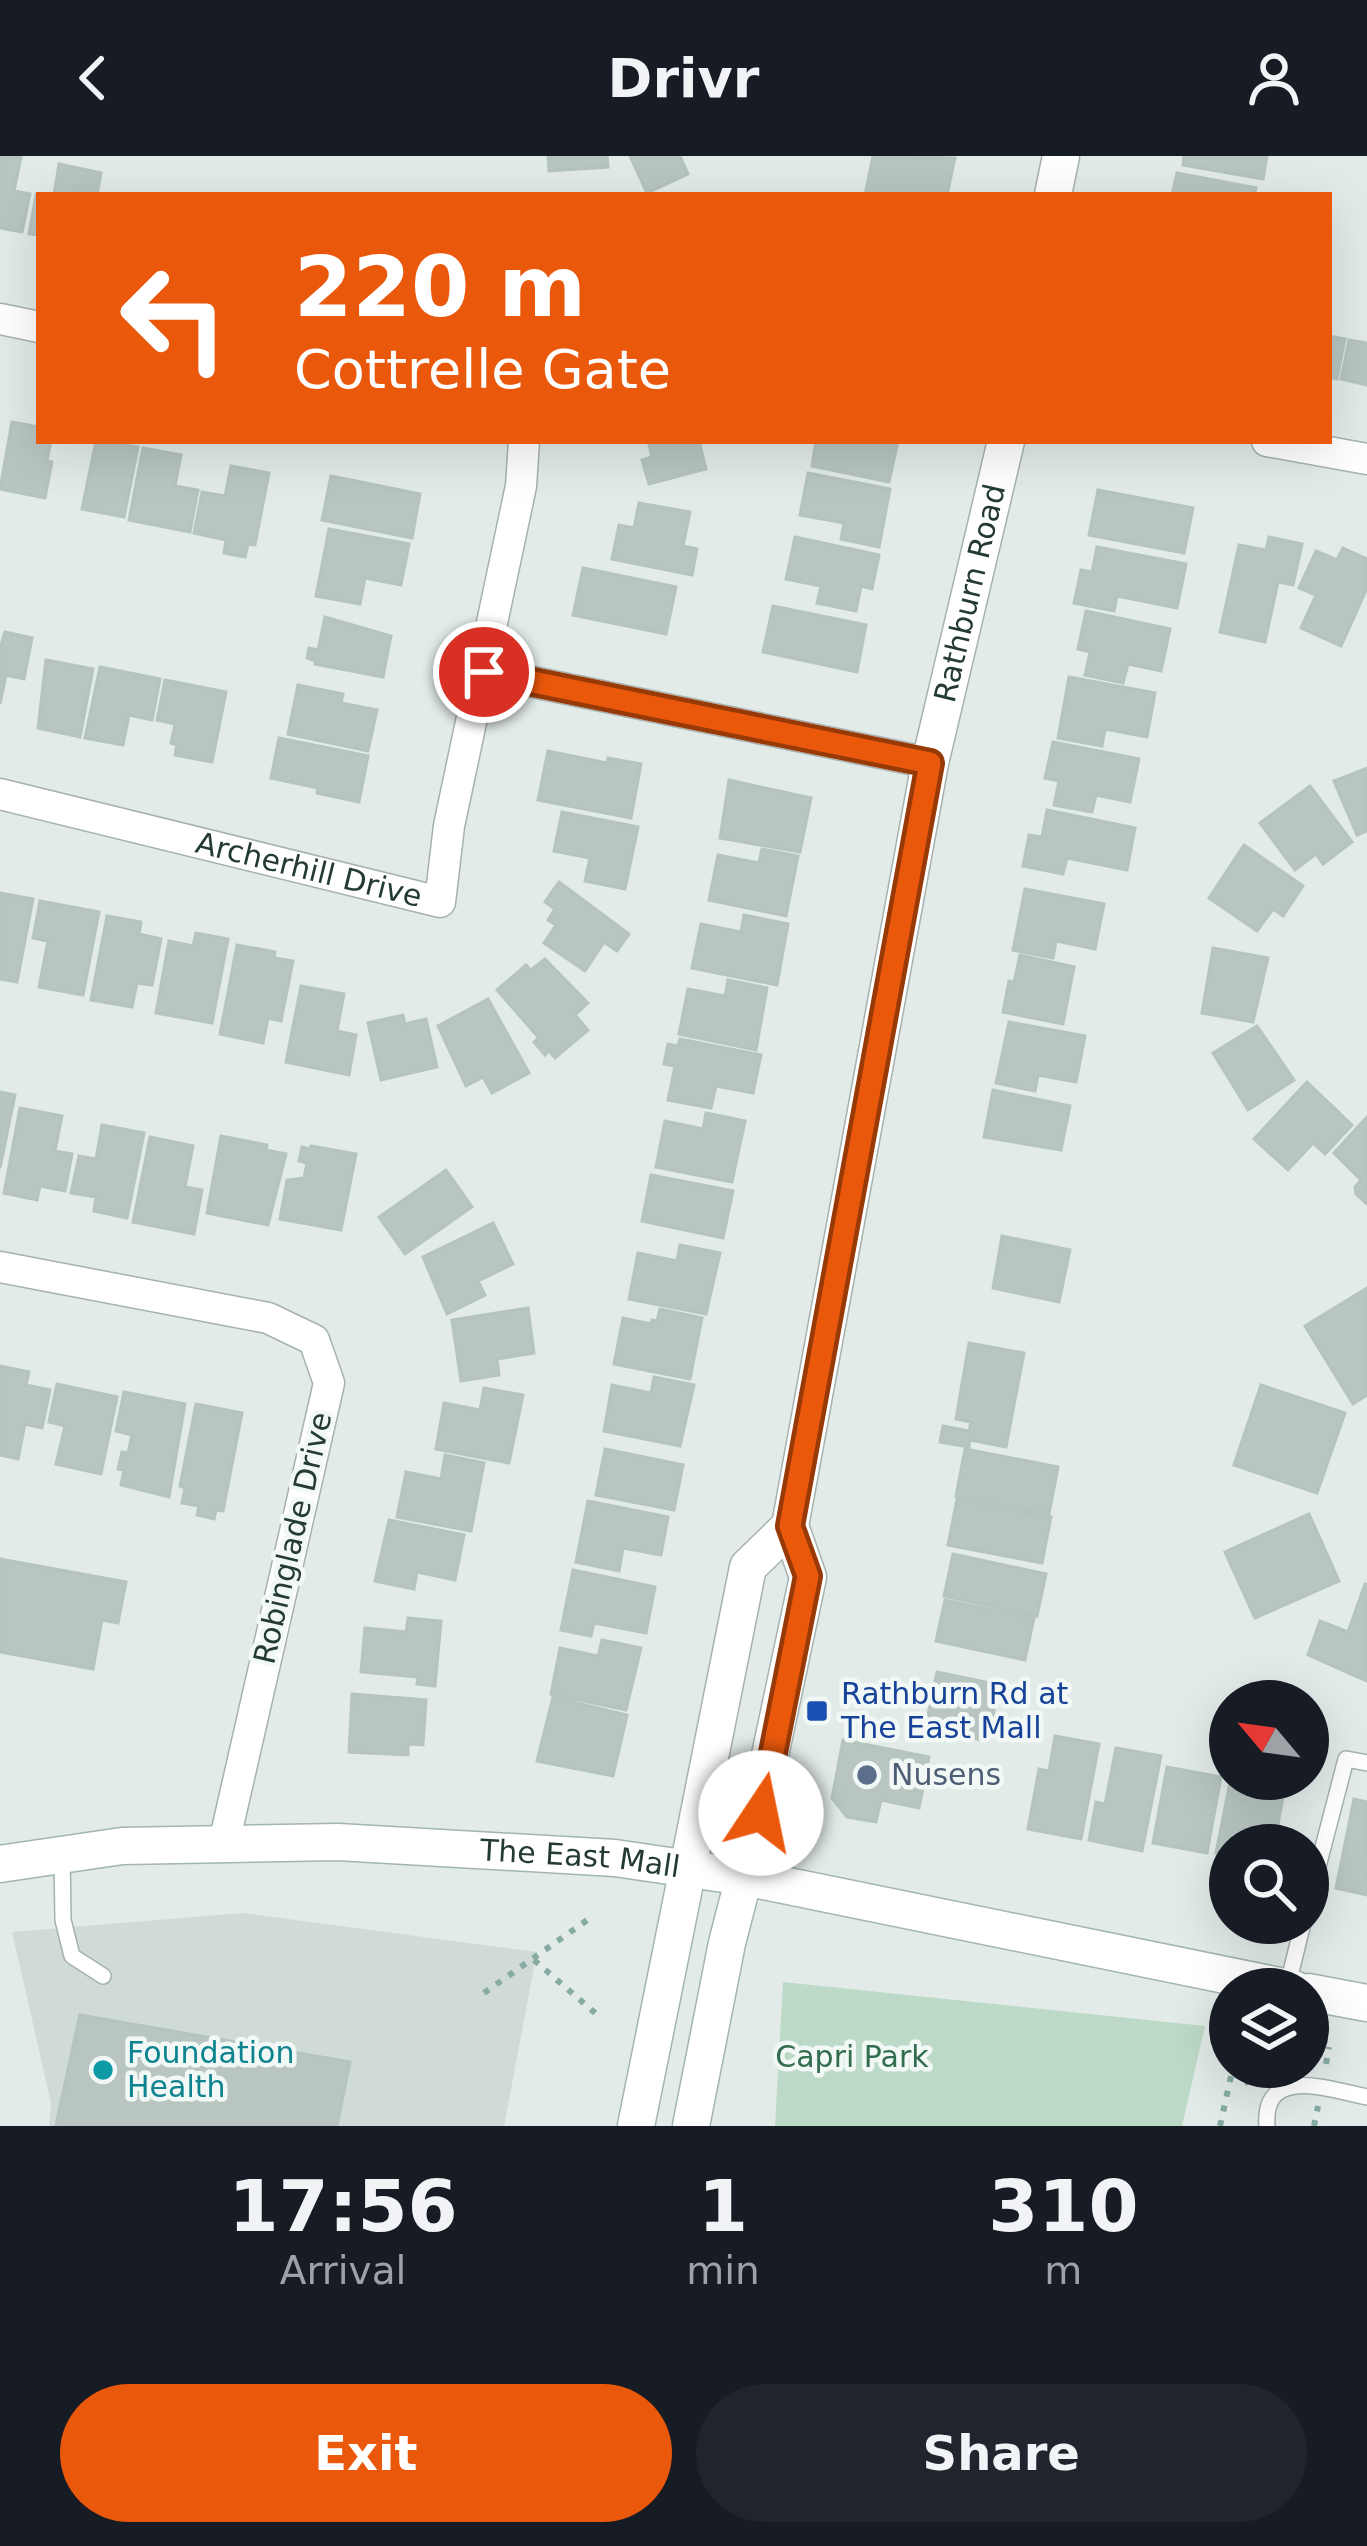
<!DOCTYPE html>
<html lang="en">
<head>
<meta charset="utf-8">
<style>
  :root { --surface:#171b24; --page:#20242c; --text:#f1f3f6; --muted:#9ea1a6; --accent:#ea580c }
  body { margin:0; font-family:"DejaVu Sans",sans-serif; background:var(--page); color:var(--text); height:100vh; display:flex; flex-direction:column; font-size:45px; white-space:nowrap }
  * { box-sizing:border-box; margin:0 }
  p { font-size:39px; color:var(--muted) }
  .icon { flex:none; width:66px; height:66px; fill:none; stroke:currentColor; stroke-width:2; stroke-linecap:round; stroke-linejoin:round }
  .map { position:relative; height:1970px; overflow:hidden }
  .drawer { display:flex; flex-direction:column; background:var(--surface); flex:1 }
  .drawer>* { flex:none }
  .hud { position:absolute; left:36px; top:36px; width:1296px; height:252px; border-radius:0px; box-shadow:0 12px 48px #0002; background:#ea580c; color:#fff; overflow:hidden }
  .needle { width:78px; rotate:299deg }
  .controls { position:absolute; left:1209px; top:1524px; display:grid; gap:24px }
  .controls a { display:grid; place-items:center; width:120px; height:120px; border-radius:50%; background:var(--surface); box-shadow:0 12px 48px #0002; font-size:60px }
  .pin { position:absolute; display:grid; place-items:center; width:102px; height:102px; color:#fff; margin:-51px; border:6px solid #fff; border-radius:50%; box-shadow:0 3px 12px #0007 }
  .me { position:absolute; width:132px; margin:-66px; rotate:11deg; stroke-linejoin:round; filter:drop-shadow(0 0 9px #0008) }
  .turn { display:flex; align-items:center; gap:42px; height:252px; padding:0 60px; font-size:54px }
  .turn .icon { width:156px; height:156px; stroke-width:2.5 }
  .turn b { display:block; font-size:84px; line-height:102px }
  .eta { display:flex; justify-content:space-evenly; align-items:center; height:204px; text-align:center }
  .eta b { font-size:72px; font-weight:600; line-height:84px }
  .action { display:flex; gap:24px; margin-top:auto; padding:24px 60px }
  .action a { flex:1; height:138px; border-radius:72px; background:var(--accent); color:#fff; font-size:48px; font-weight:600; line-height:138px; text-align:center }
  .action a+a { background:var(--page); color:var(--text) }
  header { display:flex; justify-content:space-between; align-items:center; height:156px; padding:0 60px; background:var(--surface); font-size:54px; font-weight:600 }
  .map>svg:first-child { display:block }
  .built { fill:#d0dad7 }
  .green { fill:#bddac8 }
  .building { fill:#b8c5c1; stroke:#b5c4bf; stroke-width:3 }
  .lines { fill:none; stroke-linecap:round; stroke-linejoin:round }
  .service-casing { stroke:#a5b2af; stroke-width:18 }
  .minor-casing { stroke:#a5b2af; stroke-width:33 }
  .tertiary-casing { stroke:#a5b2af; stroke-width:39 }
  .secondary-casing { stroke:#a2b5b0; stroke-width:39 }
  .path { stroke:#86aba3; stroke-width:6; stroke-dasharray:6 9; stroke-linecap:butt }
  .service { stroke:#fff; stroke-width:15 }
  .minor { stroke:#fff; stroke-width:30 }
  .tertiary { stroke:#fff; stroke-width:36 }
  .secondary { stroke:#fff; stroke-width:36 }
  .route-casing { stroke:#983908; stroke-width:30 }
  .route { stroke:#ea580c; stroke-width:21 }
  .transit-dot { fill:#1a4fb4; stroke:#f2f8f5; stroke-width:4.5 }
  .service-dot { fill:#5c6f8a; stroke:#f2f8f5; stroke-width:4.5 }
  .culture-dot { fill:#0f9aa8; stroke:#f2f8f5; stroke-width:4.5 }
  .labels { text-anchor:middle; stroke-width:9; stroke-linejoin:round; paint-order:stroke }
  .street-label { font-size:30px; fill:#243a36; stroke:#f2f8f5 }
  .transit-label { font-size:30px; fill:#164399; stroke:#f2f8f5; text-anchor:start }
  .service-label { font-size:30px; fill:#4e5e75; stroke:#f2f8f5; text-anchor:start }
  .culture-label { font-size:30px; fill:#0d838f; stroke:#f2f8f5; text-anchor:start }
  .park-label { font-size:30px; fill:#326d4f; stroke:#f2f8f5 }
</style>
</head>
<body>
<header><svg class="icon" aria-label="back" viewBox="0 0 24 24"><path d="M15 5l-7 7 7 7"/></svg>Drivr<svg class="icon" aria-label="person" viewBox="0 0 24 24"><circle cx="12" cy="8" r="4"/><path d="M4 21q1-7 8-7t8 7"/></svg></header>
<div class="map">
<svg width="1367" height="1970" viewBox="0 0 1367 1970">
  <rect width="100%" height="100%" fill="#e2ebe8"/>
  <!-- built -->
  <polygon class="built" points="243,1757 537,1796 504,1970 49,1970 51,1947 12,1776"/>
  <!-- green -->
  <polygon class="green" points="783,1826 1205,1870 1182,1970 775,1970"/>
  <!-- building -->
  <g class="building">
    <polygon points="0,0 21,1 14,35 30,38 22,76 0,72"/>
    <polygon points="548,0 607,0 608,11 549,15"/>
    <polygon points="630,0 680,0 688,18 647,37"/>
    <polygon points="873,0 955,2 947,39 865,39"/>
    <polygon points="1184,0 1267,0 1263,23 1183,9"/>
    <polygon points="59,8 101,17 97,39 54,39"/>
    <polygon points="1177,17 1256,32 1254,39 1172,39"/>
    <polygon points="36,39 39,40 39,79 29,78"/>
    <polygon points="1329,180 1345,183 1337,223 1329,221"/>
    <polygon points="1349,184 1367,187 1367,229 1341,223"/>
    <polygon points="12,266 39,271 39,285 51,285 47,305 52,306 45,342 0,333"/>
    <polygon points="96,285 138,291 124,361 82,353"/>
    <polygon points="648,285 699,285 706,313 649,328 642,304 652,301"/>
    <polygon points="816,285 898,285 889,326 812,310"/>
    <polygon points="143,292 181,299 175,330 198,334 190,376 129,364"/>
    <polygon points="231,310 269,317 255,389 248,388 245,401 224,397 226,384 194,377 202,336 225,340"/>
    <polygon points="808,317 890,333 879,391 841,383 844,367 800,359"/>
    <polygon points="331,320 420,338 412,382 322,364"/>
    <polygon points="1098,334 1193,352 1184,397 1089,379"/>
    <polygon points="639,347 690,356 683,390 697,393 692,419 612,403 619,369 634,372"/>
    <polygon points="329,373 409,388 401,429 365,422 360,448 316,440"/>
    <polygon points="795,381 879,399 872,433 861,430 856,455 817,447 821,430 786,423"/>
    <polygon points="1269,381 1302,388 1293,429 1278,426 1265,486 1220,476 1239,389 1266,394"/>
    <polygon points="1097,391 1186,408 1177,452 1117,440 1114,455 1074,447 1081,414 1092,416"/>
    <polygon points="1343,392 1367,403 1367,432 1341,490 1301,472 1316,439 1299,432 1316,395 1337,404"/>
    <polygon points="583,412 676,431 666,478 573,459"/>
    <polygon points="773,450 866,469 857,516 763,496"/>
    <polygon points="1086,455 1170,473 1161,515 1128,508 1123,527 1085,519 1090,496 1078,493"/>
    <polygon points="325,461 391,480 383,521 315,508 316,505 307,502 309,492 318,494"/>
    <polygon points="5,476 32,482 24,523 6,519 0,548 0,492"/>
    <polygon points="46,504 93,513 80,581 38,572"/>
    <polygon points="100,511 160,523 152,564 129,559 123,589 85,582"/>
    <polygon points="1069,521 1155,537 1147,581 1105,573 1102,590 1058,582"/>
    <polygon points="165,524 226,536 212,606 175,599 177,589 171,587 175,568 157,564"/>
    <polygon points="298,529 343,538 341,547 377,554 368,595 288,578"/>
    <polygon points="279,582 368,600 359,646 317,637 318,632 271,622"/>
    <polygon points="1053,586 1139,603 1130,646 1096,639 1092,656 1054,649 1059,625 1045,622"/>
    <polygon points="548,595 607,607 608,602 641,608 631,662 538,644"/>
    <polygon points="1367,612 1367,675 1357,679 1334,625"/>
    <polygon points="729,624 811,642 800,696 720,682"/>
    <polygon points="1310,630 1352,686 1323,708 1316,698 1295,714 1260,667"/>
    <polygon points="1047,654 1135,672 1127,714 1067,702 1063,718 1023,710 1029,679 1042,681"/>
    <polygon points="562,656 638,671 625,733 585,725 590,702 554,695"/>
    <polygon points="1244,689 1303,730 1283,760 1273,753 1257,775 1209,742"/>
    <polygon points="762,693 798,700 786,760 709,744 718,699 759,707"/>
    <polygon points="559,726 629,778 617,795 604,786 585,815 544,787 556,769 548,764 555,753 545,746"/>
    <polygon points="1025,733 1104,748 1095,793 1056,785 1053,802 1013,794"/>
    <polygon points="0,737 33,743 17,826 0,823"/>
    <polygon points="40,745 99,756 83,839 39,831 48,785 33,782"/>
    <polygon points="744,759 788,768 777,829 692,812 701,768 741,776"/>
    <polygon points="107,760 141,766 139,778 161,783 152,829 137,827 132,851 91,844"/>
    <polygon points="196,777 228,783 212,867 156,857 169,785 193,790"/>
    <polygon points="237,789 275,796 274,802 293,805 281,865 268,862 263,887 220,878"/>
    <polygon points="1213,792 1268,802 1253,866 1202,857"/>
    <polygon points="1020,799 1074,811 1063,868 1003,856 1009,825 1014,826"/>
    <polygon points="545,803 588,847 575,859 588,874 555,902 549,895 545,899 534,886 539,882 497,834 526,809 531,814"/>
    <polygon points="728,824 767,832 756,894 679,878 688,833 725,840"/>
    <polygon points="301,830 344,838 337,875 356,879 349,919 286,906"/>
    <polygon points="488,843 529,917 492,937 483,921 466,930 438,870"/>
    <polygon points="403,859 405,868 426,863 437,911 381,924 368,867"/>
    <polygon points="1009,866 1085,880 1076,926 1038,919 1035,935 996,927"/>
    <polygon points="1257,870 1294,924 1248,954 1213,897"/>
    <polygon points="680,883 761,899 753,937 716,930 711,952 668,944 675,910 664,908 668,888 678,890"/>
    <polygon points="1307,926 1352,969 1325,998 1313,987 1288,1014 1254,983"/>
    <polygon points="993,934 1070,950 1061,994 984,981"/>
    <polygon points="0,936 15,939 0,1012"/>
    <polygon points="20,952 62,960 55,995 72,998 65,1035 40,1030 37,1044 4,1037"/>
    <polygon points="706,957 745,965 732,1026 656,1011 665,965 703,973"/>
    <polygon points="1367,961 1367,1048 1356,1038 1355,1031 1361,1024 1334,997"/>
    <polygon points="102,969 144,977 127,1062 94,1055 96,1041 71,1037 79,1000 96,1003"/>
    <polygon points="221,980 267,989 266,994 286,998 268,1069 207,1057"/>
    <polygon points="150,981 193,990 185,1031 202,1034 194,1078 133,1066"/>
    <polygon points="311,990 356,998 341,1074 280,1063 287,1024 304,1022 307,1007 299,1005 302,991 310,993"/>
    <polygon points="446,1014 472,1051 405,1098 379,1061"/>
    <polygon points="651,1019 733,1035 723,1082 642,1065"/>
    <polygon points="493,1067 513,1108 478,1125 485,1139 447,1158 423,1101"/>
    <polygon points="1002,1080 1070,1094 1059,1146 993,1132"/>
    <polygon points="680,1089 720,1097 706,1158 629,1143 638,1097 677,1105"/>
    <polygon points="1367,1132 1367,1239 1353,1248 1305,1170"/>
    <polygon points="528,1152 534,1197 497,1203 499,1219 461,1225 452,1164"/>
    <polygon points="660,1153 702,1162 690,1223 614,1208 623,1162 651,1168 652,1164 657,1165"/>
    <polygon points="969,1187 1024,1197 1006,1291 970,1284 969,1291 940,1286 943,1270 969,1275 971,1266 956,1263"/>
    <polygon points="0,1210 29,1216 26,1229 50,1234 42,1272 25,1268 18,1303 0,1299"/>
    <polygon points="654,1221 694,1229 680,1290 604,1275 612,1229 651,1237"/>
    <polygon points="57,1228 117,1241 101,1318 56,1308 65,1270 49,1266"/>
    <polygon points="1261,1229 1345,1257 1317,1337 1234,1309"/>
    <polygon points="484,1232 523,1239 509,1307 436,1293 444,1247 480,1254"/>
    <polygon points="124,1236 185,1248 169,1341 121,1329 124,1314 118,1313 122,1296 128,1297 132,1279 116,1275"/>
    <polygon points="196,1248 242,1257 223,1355 216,1354 214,1363 197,1359 199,1350 182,1347 185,1332 180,1330"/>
    <polygon points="605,1293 683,1309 674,1354 596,1339"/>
    <polygon points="965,1293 1058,1311 1049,1358 956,1340"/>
    <polygon points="445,1299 484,1307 471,1375 397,1361 406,1316 441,1323"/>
    <polygon points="957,1343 1051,1361 1042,1407 948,1389"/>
    <polygon points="588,1345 668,1361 661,1399 623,1392 619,1415 576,1406"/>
    <polygon points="1309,1358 1339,1425 1255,1462 1225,1396"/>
    <polygon points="389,1364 464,1379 455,1424 417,1416 414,1433 375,1425"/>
    <polygon points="953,1398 1046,1418 1037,1460 944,1440"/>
    <polygon points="0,1403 126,1426 118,1467 102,1464 93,1513 0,1496"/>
    <polygon points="573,1414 655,1431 646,1477 594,1467 591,1480 561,1474"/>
    <polygon points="1365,1428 1367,1429 1367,1525 1308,1499 1320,1465 1348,1476"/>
    <polygon points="945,1444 1034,1462 1025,1504 936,1485"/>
    <polygon points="408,1462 441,1465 435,1530 417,1528 418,1521 361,1516 365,1472 406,1476"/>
    <polygon points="602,1484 641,1492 626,1554 551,1538 560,1492 598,1500"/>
    <polygon points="937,1516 999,1529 988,1585 925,1573"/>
    <polygon points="352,1538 426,1544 423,1589 408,1588 408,1599 349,1596"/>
    <polygon points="553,1541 627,1559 613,1620 537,1605"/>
    <polygon points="1055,1580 1099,1588 1081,1683 1028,1673 1039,1613 1049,1615"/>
    <polygon points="843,1584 929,1601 919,1652 881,1644 876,1666 847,1661 832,1642"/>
    <polygon points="1116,1592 1161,1600 1142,1695 1089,1684 1096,1646 1105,1648"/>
    <polygon points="1167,1611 1221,1621 1207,1697 1153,1687"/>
    <polygon points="1230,1626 1284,1636 1274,1689 1230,1689 1230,1700 1216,1697"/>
    <polygon points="1354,1643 1367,1646 1367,1739 1336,1732"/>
    <polygon points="80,1859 146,1873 127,1970 56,1970"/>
    <polygon points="80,1859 350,1906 337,1970 56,1970"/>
  </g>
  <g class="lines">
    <!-- service casing -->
    <g class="service-casing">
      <g id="service">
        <polyline points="62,1699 63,1764 72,1800 103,1820"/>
        <polyline points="1308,1749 1346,1603 1367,1607"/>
        <polyline points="1287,1832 1303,1767"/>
        <path d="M1267 1970C1262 1908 1332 1934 1367 1941"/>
      </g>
    </g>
    <!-- minor casing -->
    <g class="minor-casing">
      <g id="minor">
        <polyline points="0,163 39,171"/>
        <polyline points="1267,285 1367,303"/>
        <polyline points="484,516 930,607"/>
        <path id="s1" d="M0 638 440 746 449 670 521 330 524 285"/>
        <polyline points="0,1111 268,1162 314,1184 329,1227 224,1687"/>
      </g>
    </g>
    <!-- tertiary casing -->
    <g class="tertiary-casing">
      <g id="tertiary">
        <polyline points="1053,39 1061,0"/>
        <polyline points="688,1712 748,1411 790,1370"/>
        <path id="s2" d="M744 1721 808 1421 790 1370 930 607 1006 285"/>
      </g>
    </g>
    <!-- secondary casing -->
    <g class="secondary-casing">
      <g id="secondary">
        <path id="s3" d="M0 1708 122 1690 338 1686 615 1702 744 1721 1294 1833"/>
        <polyline points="1308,1836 1367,1847"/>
        <polyline points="636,1970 688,1712"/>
        <polyline points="691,1970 727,1787 744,1721"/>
      </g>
    </g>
    <!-- path -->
    <g class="path">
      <polyline points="534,1804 602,1863"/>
      <polyline points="484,1837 593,1760"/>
      <polyline points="1221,1868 1230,1882"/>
      <polyline points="1326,1908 1329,1891"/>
      <polyline points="1237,1911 1252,1933"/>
      <polyline points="1220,1970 1233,1911"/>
      <polyline points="1314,1970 1318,1950"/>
    </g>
    <!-- service -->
    <use href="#service" class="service"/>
    <!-- minor -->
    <use href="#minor" class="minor"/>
    <!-- tertiary -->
    <use href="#tertiary" class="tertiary"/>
    <!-- secondary -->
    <use href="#secondary" class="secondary"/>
  </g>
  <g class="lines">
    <!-- route casing -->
    <g class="route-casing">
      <polyline id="route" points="484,516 930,607 790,1370 808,1420 761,1657"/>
    </g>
    <!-- route -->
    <use href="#route" class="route"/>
  </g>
  <!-- markers -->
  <rect class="transit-dot" x="805" y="1543" width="24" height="24" rx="6"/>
  <circle class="service-dot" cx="867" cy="1619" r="12"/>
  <circle class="culture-dot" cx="103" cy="1914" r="12"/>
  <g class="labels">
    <!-- street labels -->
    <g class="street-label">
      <text dy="10" stroke="none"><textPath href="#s2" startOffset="1311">Rathburn Road</textPath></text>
      <text dy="10" stroke="none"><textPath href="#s1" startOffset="318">Archerhill Drive</textPath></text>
      <text transform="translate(293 1382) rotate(-77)" y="10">Robinglade Drive</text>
      <text dy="10" stroke="none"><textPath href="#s3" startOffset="582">The East Mall</textPath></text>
    </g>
    <!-- transit labels -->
    <g class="transit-label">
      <text x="841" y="1548">Rathburn Rd at<tspan x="841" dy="34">The East Mall</tspan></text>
    </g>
    <!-- service labels -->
    <g class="service-label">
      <text x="891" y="1629">Nusens</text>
    </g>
    <!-- culture labels -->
    <g class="culture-label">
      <text x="127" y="1907">Foundation<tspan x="127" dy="34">Health</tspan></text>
    </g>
    <!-- park labels -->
    <g class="park-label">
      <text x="852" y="1911">Capri Park</text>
    </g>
  </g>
</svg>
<div class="controls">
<a><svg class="needle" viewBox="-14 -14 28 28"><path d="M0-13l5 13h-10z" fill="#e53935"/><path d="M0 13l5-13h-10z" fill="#9ea1a6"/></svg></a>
<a><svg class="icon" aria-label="search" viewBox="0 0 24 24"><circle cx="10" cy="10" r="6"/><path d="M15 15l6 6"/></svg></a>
<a><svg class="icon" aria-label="layers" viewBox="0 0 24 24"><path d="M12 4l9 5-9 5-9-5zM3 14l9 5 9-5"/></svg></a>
</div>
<div class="pin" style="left:484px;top:516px;background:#d93025"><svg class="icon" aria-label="arrive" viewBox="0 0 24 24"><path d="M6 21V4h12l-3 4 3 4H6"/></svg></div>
<svg class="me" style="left:761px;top:1657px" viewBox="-20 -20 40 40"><circle r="19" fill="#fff"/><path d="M0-13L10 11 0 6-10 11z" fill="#ea580c"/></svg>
<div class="hud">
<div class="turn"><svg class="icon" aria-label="left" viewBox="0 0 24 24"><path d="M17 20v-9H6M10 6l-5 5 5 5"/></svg><div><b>220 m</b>Cottrelle Gate</div></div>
</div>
</div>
<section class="drawer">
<div class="eta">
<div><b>17:56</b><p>Arrival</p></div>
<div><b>1</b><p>min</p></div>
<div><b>310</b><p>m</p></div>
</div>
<div class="action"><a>Exit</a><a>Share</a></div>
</section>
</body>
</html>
